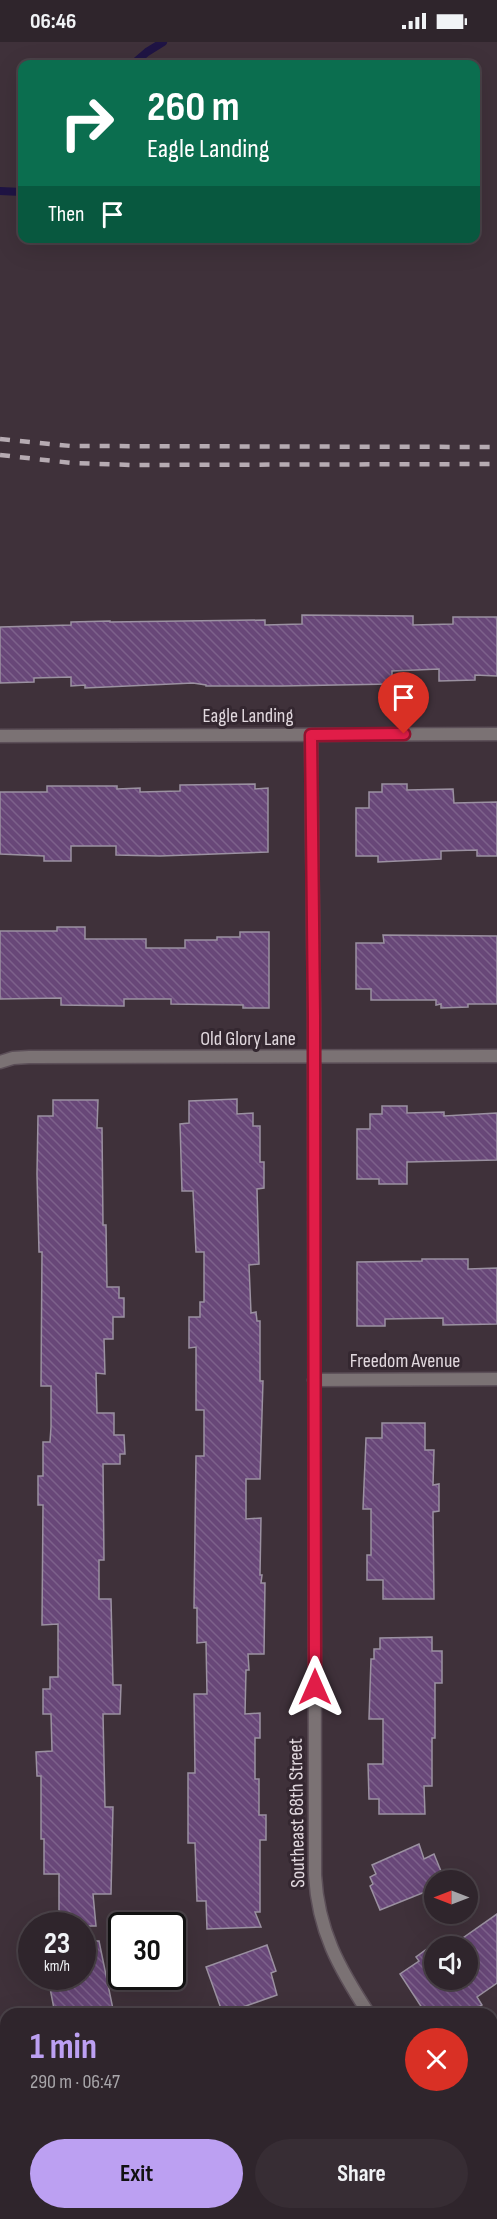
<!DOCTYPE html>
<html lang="en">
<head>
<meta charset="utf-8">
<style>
  :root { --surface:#2f252c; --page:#372d34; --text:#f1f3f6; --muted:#a7a5a9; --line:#4a4248; --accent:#bca0f2 }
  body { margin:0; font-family:"Sofia Sans Condensed",sans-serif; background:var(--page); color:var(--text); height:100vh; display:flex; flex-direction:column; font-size:22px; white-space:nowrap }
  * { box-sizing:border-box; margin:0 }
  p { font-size:20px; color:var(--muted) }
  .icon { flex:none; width:33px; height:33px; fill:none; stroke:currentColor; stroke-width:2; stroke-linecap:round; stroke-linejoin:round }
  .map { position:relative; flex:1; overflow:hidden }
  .drawer { position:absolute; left:0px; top:1966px; width:498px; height:212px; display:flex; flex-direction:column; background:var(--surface); border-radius:18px 18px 0 0; box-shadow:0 6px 24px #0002,0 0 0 2px var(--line) }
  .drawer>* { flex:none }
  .banner { position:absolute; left:18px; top:18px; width:462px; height:183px; border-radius:12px; box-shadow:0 6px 24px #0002,0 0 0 2px var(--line); background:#0b6e4f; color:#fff; overflow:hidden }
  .needle { width:39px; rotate:270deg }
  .controls { position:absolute; left:424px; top:1828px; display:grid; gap:12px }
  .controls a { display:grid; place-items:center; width:54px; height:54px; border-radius:50%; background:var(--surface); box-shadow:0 6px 24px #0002,0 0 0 2px var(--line); font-size:30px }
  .speed { position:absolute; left:18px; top:1870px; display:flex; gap:12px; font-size:30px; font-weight:700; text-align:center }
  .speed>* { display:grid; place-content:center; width:78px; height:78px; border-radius:50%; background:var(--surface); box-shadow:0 6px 24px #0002,0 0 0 2px var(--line); line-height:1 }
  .speed small { font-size:15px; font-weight:400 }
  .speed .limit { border:3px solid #111; border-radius:9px; background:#fff; color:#111 }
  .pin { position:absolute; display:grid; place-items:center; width:51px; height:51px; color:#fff; margin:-62px -26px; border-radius:50% 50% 50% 0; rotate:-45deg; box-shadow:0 0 6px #0007 }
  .pin .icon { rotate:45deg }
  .me { position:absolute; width:66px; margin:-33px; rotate:0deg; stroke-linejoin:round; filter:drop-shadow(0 0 4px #0008) }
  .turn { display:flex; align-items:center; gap:21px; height:126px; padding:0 30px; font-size:27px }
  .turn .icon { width:78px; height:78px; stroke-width:2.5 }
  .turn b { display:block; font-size:42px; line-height:51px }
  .then { display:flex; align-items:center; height:57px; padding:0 30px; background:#0003; gap:12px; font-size:22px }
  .round { display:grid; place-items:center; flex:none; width:63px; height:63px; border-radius:32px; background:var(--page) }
  .overview { display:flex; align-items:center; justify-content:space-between; height:102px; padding:0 30px }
  h1 { font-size:36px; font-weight:700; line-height:45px; color:var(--accent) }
  .action { display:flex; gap:12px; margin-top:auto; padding:12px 30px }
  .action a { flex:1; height:69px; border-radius:36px; background:var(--accent); color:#111; font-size:24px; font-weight:700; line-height:69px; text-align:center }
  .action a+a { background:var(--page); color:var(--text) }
  .status { display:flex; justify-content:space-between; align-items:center; height:42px; padding:0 30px; background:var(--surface); direction:ltr }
  .status svg { height:16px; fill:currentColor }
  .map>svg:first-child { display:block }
  .grass { fill:url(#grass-dots) }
  .forest { fill:url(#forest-firs) }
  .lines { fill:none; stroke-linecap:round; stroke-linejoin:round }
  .stream { stroke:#1f1444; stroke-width:8 }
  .building { fill:url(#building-back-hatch); stroke:#9b91a1; stroke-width:1.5 }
  .minor-casing { stroke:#5c4f58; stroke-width:15 }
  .minor { stroke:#7b7274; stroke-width:12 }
  .rail { stroke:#b6abb2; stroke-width:4.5; stroke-dasharray:10 10; stroke-linecap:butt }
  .route-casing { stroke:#92132f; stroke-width:15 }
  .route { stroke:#e11d48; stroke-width:10 }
  .labels { text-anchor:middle; stroke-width:6; stroke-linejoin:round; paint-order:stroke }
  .street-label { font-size:20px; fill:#e1d8de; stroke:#342730 }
</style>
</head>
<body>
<div class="status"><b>06:46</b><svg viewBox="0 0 49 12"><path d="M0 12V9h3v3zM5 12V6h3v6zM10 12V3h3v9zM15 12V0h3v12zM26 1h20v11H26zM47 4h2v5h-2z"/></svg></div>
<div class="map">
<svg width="497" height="2177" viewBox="0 0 497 2177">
  <defs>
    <pattern id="grass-dots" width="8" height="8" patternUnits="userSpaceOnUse" patternTransform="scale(1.5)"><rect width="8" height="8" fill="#884b44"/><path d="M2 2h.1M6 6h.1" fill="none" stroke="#98645f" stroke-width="1.8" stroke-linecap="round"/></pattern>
    <pattern id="forest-firs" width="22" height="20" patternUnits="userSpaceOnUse" patternTransform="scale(1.5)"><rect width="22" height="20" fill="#884b44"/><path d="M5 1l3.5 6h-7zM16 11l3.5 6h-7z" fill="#98645f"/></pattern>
    <pattern id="building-back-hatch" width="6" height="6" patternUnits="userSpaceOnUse" patternTransform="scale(1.5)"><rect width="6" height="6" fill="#684778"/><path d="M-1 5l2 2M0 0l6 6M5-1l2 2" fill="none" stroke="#7d618b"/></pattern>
  </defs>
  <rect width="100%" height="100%" fill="#3f313a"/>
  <!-- grass -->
  <polygon class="grass" points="6,2131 6,2172 32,2172 26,2177 0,2177 0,2135"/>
  <!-- forest -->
  <polygon class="forest" points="492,2143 497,2148 497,2177 337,2177 343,2172 492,2172"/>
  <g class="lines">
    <!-- stream -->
    <g class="stream">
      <polyline points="133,22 147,10 163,0"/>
      <polyline points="0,149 22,150"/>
    </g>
  </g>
  <!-- building -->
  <g class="building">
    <polygon points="302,573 413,574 413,583 453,582 453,575 497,575 497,634 475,633 475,638 439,639 439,627 392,629 392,642 282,644 206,644 206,643 193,641 85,646 85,643 71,644 71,635 34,636 34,640 0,641 0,585 71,583 71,580 110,579 110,580 265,578 265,583 302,582"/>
    <polygon points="255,742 255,747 268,746 268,810 160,814 116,813 116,804 71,804 71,819 44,819 44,814 0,812 0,750 47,750 47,744 117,744 117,747 140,746 140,750 180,749 180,743"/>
    <polygon points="382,742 407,742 407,748 453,747 454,761 497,760 497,814 477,814 477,808 441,809 441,817 378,820 378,814 356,814 356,766 369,766 369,750 382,750"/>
    <polygon points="57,885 85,885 85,897 146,897 146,906 185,906 185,898 217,898 217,895 240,895 240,890 269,890 269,966 243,966 243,963 171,962 171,957 124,957 124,964 61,963 61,956 0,957 0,889 57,889"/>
    <polygon points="383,893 497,894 497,962 468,962 468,965 441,966 441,962 436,963 436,958 371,958 371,947 356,947 356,901 384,901"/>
    <polygon points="237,1057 237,1072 253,1071 253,1084 260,1084 260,1120 264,1120 264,1146 257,1147 259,1222 249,1223 251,1271 256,1270 257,1279 260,1279 260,1339 263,1339 260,1437 246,1437 246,1477 261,1476 260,1533 262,1533 261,1541 265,1541 264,1612 248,1612 249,1628 246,1628 245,1672 260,1671 260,1696 255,1696 255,1737 259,1737 259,1773 266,1773 266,1798 260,1798 260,1870 255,1870 261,1885 207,1887 206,1859 197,1859 195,1801 188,1801 188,1731 195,1731 194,1652 207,1652 206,1600 197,1601 197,1566 194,1566 196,1414 204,1414 204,1368 196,1368 196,1305 189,1306 189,1275 200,1275 200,1260 204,1260 204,1210 196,1210 193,1149 182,1149 180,1082 189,1081 189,1059"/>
    <polygon points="53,1058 98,1058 97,1086 102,1086 103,1183 106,1183 107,1245 119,1245 119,1256 124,1256 124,1275 113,1275 113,1297 104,1297 105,1332 96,1331 97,1371 114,1371 114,1393 124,1393 125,1412 120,1412 120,1422 103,1422 104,1518 99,1518 99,1557 111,1557 113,1643 121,1643 120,1672 103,1672 105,1765 113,1765 111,1852 93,1852 96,1884 59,1884 59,1832 44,1832 44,1797 41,1797 41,1734 37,1734 36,1710 52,1709 51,1672 43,1672 43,1647 50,1647 50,1635 58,1635 58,1582 42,1583 43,1463 38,1463 38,1434 43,1434 43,1400 50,1400 51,1385 51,1344 41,1344 42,1210 39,1210 37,1132 38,1074 53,1074"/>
    <polygon points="382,1064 407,1064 407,1071 444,1070 444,1074 497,1071 497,1118 407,1120 407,1142 379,1142 379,1137 357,1137 357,1087 370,1087 370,1072 382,1072"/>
    <polygon points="422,1217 468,1217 468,1227 497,1226 497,1282 443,1283 443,1276 385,1277 385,1284 357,1284 357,1220 422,1219"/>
    <polygon points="382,1381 425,1381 425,1408 434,1408 433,1443 439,1442 439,1469 433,1470 434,1557 383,1557 383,1538 367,1538 367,1513 371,1513 371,1467 363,1467 366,1396 382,1396"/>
    <polygon points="432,1595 432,1609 442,1609 442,1641 435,1641 435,1696 432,1696 432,1744 424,1744 425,1772 379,1772 379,1757 369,1757 368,1722 383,1722 383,1677 369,1677 371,1617 374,1617 374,1607 380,1607 380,1596"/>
    <polygon points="419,1802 424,1817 434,1812 445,1839 435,1839 435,1846 380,1868 370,1844 373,1842 370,1835 376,1832 372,1823"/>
    <polygon points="497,1872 497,1941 477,1955 482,1963 467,1972 443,1972 438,1965 426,1972 400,1932 419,1919 416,1915 439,1898 444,1905 435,1905 435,1938 468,1938 468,1905 450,1905"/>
    <polygon points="82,1899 99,1899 114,1972 55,1972 50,1946 82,1939"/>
    <polygon points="267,1903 276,1929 271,1931 277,1953 223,1972 206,1925"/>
  </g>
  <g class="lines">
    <!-- minor casing -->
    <g class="minor-casing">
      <g id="minor">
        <path d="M311 693 314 973 315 1833C318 1889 339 1926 369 1972"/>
        <polyline points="0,694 497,692"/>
        <polyline points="0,1020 13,1016 29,1015 497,1014"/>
        <polyline points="314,1338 497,1337"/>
        <polyline points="492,2014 497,2010"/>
        <polyline points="0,2022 6,2036"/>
        <polyline points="88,2172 91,2177"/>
        <polyline points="243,2177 251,2172"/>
      </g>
    </g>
    <!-- minor -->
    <use href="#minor" class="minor"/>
    <!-- rail -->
    <g class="rail">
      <polyline points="0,397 71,404 497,405"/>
      <polyline points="0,413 72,421 131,423 497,422"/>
    </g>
  </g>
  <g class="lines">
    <!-- route casing -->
    <g class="route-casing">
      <polyline id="route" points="315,1645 314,973 311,693 404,692"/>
    </g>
    <!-- route -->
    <use href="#route" class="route"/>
  </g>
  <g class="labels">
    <!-- street labels -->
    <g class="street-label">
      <text x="248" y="680">Eagle Landing</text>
      <text x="248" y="1003">Old Glory Lane</text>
      <text x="405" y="1325">Freedom Avenue</text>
      <text transform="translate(296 1771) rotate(-91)" y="7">Southeast 68th Street</text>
    </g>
  </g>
</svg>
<div class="controls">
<a><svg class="needle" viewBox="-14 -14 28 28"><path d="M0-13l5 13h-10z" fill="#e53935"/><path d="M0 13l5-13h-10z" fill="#a7a5a9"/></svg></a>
<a><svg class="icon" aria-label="sound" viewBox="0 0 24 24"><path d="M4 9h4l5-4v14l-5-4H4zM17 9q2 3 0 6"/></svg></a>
</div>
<div class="speed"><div>23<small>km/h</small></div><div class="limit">30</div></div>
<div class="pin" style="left:404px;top:692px;background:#d93025"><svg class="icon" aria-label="arrive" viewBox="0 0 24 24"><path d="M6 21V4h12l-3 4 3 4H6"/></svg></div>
<svg class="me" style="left:315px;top:1645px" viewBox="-20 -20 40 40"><path d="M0-17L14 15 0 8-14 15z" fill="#e11d48" stroke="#fff" stroke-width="4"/></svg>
<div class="banner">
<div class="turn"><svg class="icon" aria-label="right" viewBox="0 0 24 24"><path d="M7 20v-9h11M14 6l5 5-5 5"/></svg><div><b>260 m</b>Eagle Landing</div></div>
<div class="then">Then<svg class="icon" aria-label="arrive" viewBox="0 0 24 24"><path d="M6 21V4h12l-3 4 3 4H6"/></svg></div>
</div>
<section class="drawer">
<div class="overview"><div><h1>1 min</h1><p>290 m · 06:47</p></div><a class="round" style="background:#d93025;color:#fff"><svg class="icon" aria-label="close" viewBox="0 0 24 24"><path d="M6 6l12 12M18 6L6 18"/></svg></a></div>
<div class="action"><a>Exit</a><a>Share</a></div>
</section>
</div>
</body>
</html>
